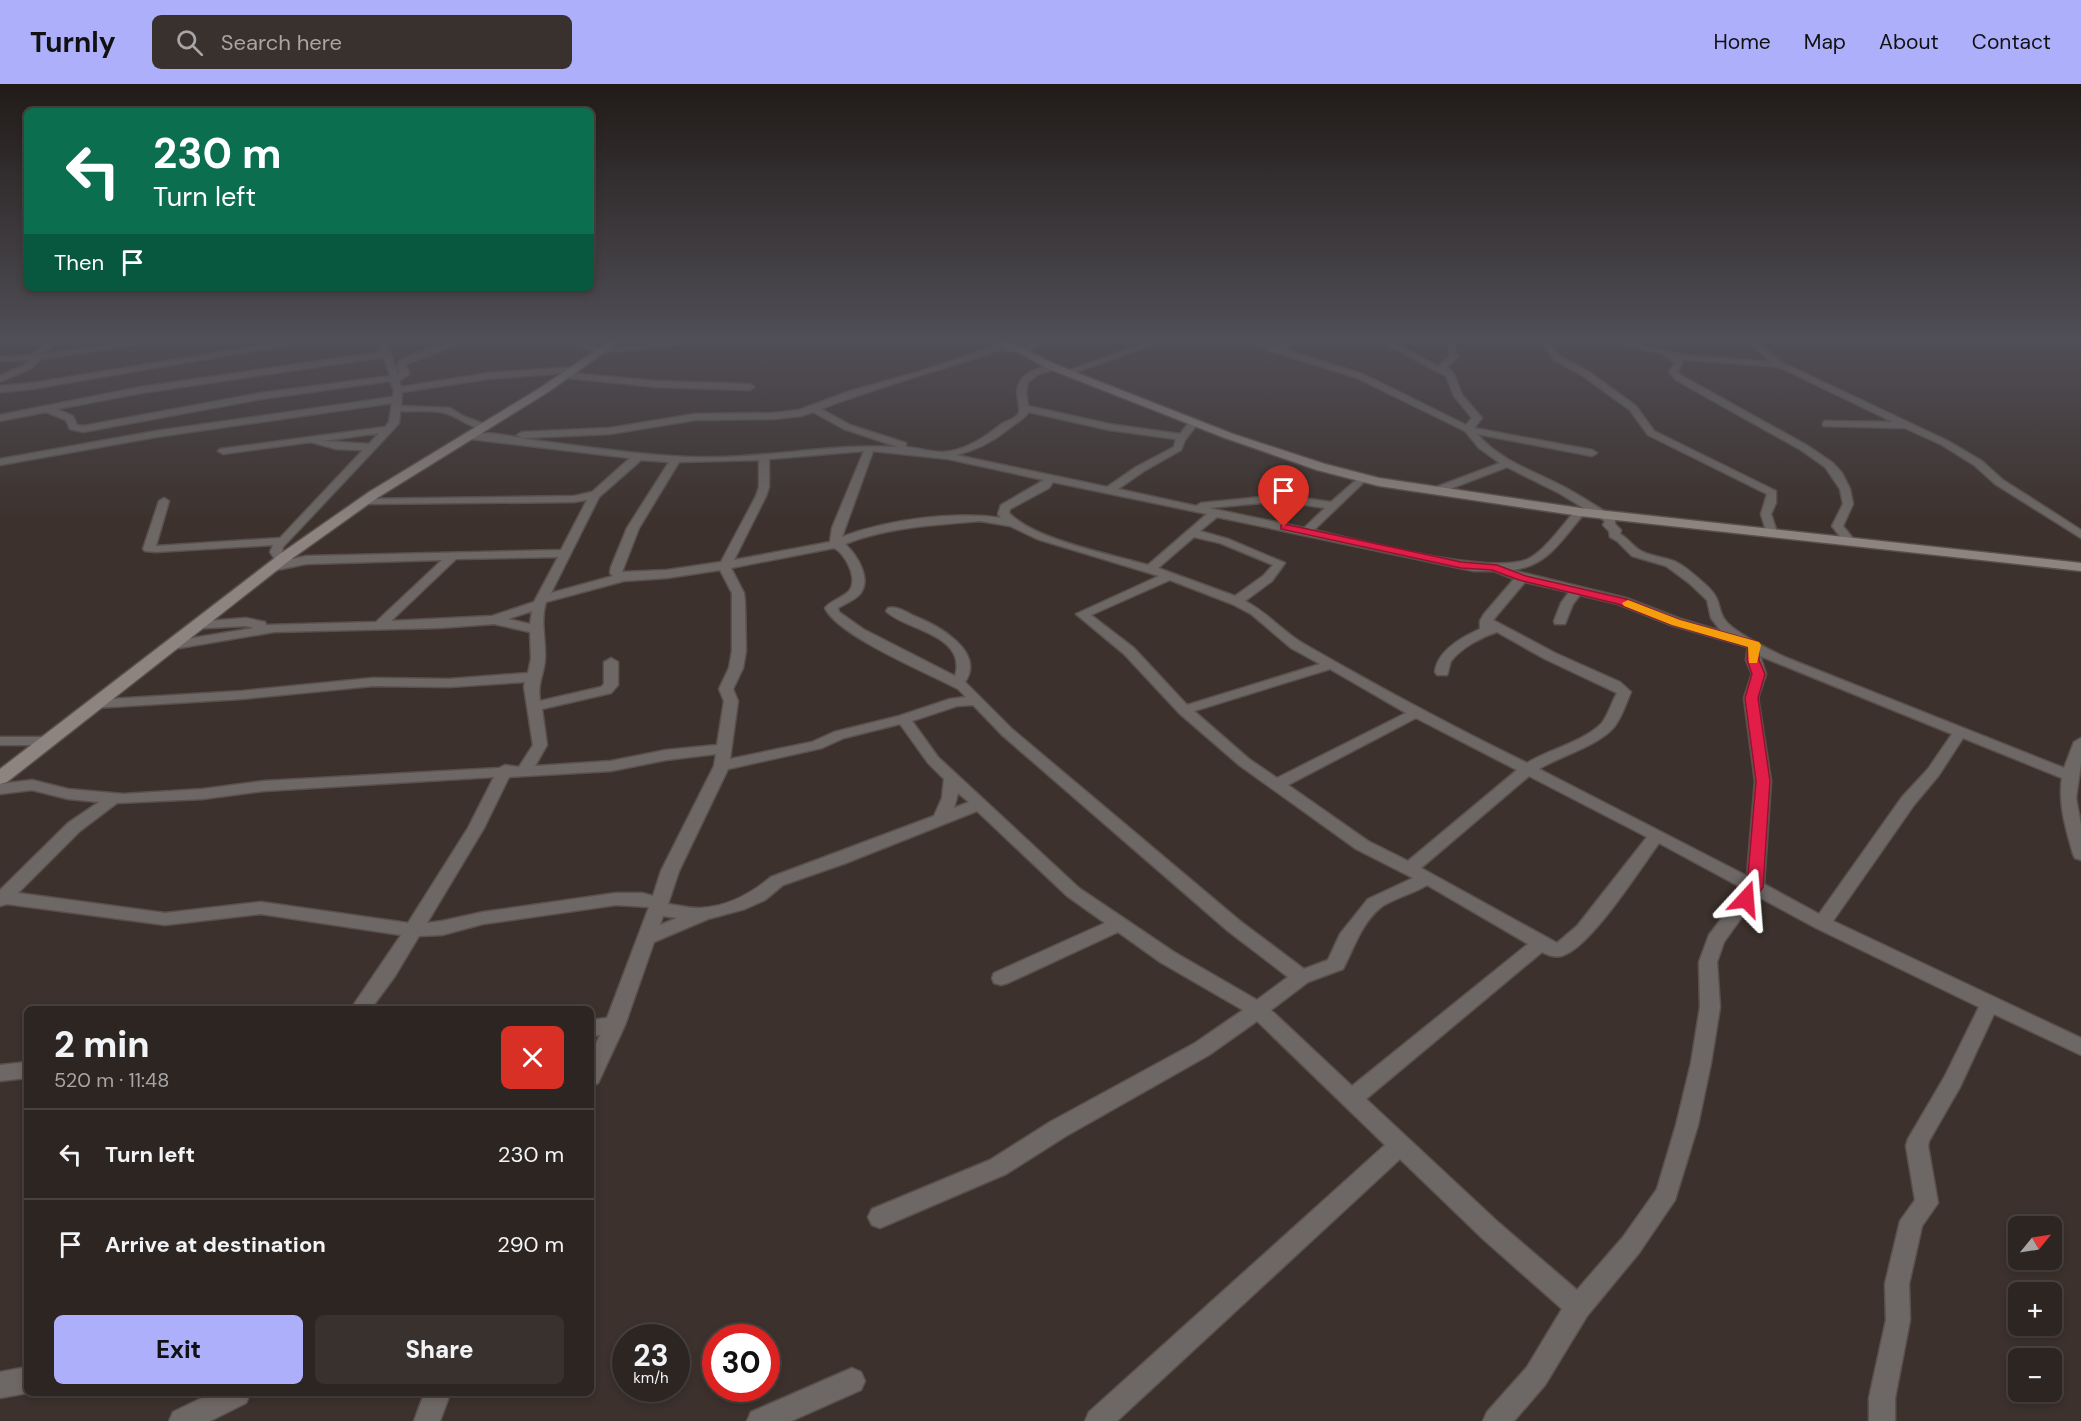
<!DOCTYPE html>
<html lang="en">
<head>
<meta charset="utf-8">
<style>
  :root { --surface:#2d2521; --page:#39312e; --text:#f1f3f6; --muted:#a7a5a5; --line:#48423f; --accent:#adaffb }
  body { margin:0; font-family:"DM Sans",sans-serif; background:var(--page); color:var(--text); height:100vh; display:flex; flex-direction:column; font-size:22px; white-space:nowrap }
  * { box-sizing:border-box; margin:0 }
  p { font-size:20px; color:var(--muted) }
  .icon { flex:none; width:33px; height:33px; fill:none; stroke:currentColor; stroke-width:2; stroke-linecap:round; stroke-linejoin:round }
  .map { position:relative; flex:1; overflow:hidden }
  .drawer { position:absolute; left:24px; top:922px; width:570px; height:390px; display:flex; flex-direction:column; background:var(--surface); border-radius:9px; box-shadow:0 3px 9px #0003,0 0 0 2px var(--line) }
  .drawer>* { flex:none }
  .guide { position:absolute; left:24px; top:24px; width:570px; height:183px; border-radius:9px; box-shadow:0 3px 9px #0003,0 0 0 2px var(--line); background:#0b6e4f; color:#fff; overflow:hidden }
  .needle { width:39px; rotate:60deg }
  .tools { position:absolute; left:2008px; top:1132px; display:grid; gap:12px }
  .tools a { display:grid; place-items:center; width:54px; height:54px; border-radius:9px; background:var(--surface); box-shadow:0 3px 9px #0003,0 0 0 2px var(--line); font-size:30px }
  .speed { position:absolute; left:612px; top:1240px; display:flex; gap:12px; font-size:30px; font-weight:700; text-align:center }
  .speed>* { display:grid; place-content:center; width:78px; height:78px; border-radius:50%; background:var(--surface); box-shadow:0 3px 9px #0003,0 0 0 2px var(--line); line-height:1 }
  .speed small { font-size:15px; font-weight:400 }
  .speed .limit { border:9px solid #d22; background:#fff; color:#111 }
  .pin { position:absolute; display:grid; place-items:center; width:51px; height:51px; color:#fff; margin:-62px -26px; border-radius:50% 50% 50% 0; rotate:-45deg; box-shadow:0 0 6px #0007 }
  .pin .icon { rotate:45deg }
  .me { position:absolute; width:66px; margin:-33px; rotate:19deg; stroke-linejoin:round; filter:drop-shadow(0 0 4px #0008) }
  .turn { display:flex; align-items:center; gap:21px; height:126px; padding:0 30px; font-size:27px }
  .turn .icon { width:78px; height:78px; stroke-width:2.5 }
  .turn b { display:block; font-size:42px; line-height:51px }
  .then { display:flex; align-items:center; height:57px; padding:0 30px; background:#0003; gap:12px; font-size:22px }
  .round { display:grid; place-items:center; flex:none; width:63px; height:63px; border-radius:9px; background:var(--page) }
  .head { display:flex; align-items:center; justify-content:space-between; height:102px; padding:0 30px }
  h1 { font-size:36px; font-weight:800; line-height:45px }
  .primary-button { display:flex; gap:12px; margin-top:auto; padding:12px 30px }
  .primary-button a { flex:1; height:69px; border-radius:9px; background:var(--accent); color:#111; font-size:24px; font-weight:800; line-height:69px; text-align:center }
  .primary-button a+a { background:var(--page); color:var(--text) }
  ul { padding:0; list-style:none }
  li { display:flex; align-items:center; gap:18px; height:90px; padding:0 30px; border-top:2px solid var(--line) }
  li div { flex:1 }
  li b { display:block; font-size:22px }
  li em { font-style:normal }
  header { display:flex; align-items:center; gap:36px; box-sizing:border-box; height:84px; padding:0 30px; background:var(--accent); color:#111 }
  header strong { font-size:28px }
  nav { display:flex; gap:33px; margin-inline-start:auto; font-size:21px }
  .search { width:420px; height:54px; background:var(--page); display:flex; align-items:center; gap:15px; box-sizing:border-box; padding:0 21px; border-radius:9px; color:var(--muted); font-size:22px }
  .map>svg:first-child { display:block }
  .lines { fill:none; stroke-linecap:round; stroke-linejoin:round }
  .street-casing { stroke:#5a504b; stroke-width:3 }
  .secondary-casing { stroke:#5a504b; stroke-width:3 }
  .street { fill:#6d6865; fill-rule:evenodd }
  .secondary { fill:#8d847f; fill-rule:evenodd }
  .rail { stroke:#e5deda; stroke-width:2; stroke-dasharray:1.5 4; stroke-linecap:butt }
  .route { fill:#e11d48; stroke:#92132f; stroke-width:1.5 }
  .slow { fill:#f59e0b }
</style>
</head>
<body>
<header>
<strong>Turnly</strong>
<div class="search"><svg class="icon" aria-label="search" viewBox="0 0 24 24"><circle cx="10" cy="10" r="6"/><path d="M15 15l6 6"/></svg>Search here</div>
<nav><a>Home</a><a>Map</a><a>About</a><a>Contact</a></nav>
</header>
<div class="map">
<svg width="2081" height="1337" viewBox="0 0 2081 1337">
  <rect width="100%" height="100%" fill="#3c312c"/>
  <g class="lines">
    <!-- street casing -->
    <g class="street-casing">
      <g id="street">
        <polygon points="53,254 62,254 43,270 159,254 181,254 41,275 32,284 0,298 0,292 26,280 30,276 0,277 0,273 32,271"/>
        <polygon points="308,254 327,254 32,305 0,308 0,302 32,299"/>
        <path d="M374 254H382L391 270 398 291 400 289 397 282 400 276 458 254H466L464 259 406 280 409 290 399 297 401 303 488 289 575 283 579 286 578 288 571 289 656 297 750 300 754 303 750 306 656 303 567 294 564 293V289L488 295 402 308 401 322 450 324 465 333 491 342C478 351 459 333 448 330 434 325 414 328 400 327L399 339 392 347 283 463 282 469 291 473 285 476 274 474 270 468 273 461 156 468 145 467 143 465 159 417 164 414 169 417 156 462 280 454 363 366 336 365 311 358 223 370 218 367 220 365 385 343 389 338 392 319 156 353 0 381V375L156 347 393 313 394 306 390 297 261 315 83 348 70 345 66 336 46 328 0 337V331L141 303 382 268ZM384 273 390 292 261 309 83 342 77 341 73 332 57 325 141 309ZM379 349 369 360 323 357Z"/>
        <path d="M559 254C575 254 589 264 605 264 642 265 682 254 722 254L718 256 602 269Z"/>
        <polygon points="949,254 1000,254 1002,256 998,258 953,256"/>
        <path d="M1045 254H1056L1028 267 1006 268 1003 265C942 286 880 302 821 325L850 341 906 359V363C918 364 931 368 943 368 963 367 985 354 1000 341 1005 337 1018 335 1019 328 1020 324 1018 315 1017 310 1017 289 1036 285 1053 280L1056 281V285L1037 291 1028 298 1026 308 1028 322 1109 340 1180 350 1191 336 1199 338 1185 356 1181 366 1144 387 1118 405 1196 422 1201 419 1281 411 1331 418 1362 391 1367 394 1366 396 1314 446C1359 456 1490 492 1528 475 1544 468 1564 439 1576 426H1584V430C1561 456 1548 482 1512 486L1626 514 1681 535 1721 547 1711 534 1707 516 1689 499 1666 482 1632 472 1617 457 1610 453 1609 447 1603 441 1605 437 1559 409 1507 383 1439 409H1431V405L1500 379 1479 364 1465 347 1357 294 1275 268H1267V265L1235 254H1247L1275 263 1290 254H1320L1294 258 1283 265 1363 290 1466 341 1472 334 1454 312 1446 292 1374 254H1384L1438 282 1450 272 1447 257 1451 254H1459L1454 259 1458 273 1447 282 1454 290 1462 311 1482 334 1474 344 1592 366 1597 369 1592 372 1477 350C1500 377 1536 388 1566 404 1583 413 1599 424 1615 434V440L1621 446 1620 450C1628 454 1632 462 1641 467 1652 473 1665 473 1676 478 1688 484 1699 495 1709 504 1722 517 1717 525 1725 536 1733 548 1777 570 1792 576L2064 684 2074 658 2081 654V679L2076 714 2081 741V776L2075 774 2073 770C2066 745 2058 720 2062 694L1963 654 1939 691 1914 721 1833 837 2081 954V971L1994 930 1960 1003 1929 1057 1928 1062 1938 1119 1922 1142 1909 1200 1910 1236 1895 1314V1337H1869V1314L1886 1236 1885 1200 1900 1137 1915 1116 1906 1062 1908 1055 1945 992 1979 923 1816 844 1757 812 1724 858 1717 878 1720 923 1711 979 1698 1041 1675 1116 1639 1169 1587 1232 1545 1301 1514 1337H1483L1487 1328 1527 1283 1562 1225 1483 1155 1400 1075 1117 1337H1085L1089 1328 1385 1061 1257 937 1209 971 1066 1052 1006 1090 880 1144 872 1141 868 1133 872 1125 990 1076 1050 1038 1195 959 1243 926 1160 878 1118 848 1008 899 1001 901 994 899 992 894 994 889 1105 839 1067 812 977 727 846 779 783 801 765 816 745 825 708 835 654 858 625 941 598 999 591 1002V970L600 951 591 952V936L607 934 649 823 616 821 483 840 442 851 419 852 395 892 370 926H350L401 851 261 830 165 841 7 820 0 822V806L68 739 99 718 68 715 32 706 0 710V700L32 696 68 705 123 710 203 705 264 697 499 684 505 681 519 683 533 661 524 603 525 598 449 603 373 602 242 615 94 624 87 620 94 616 242 607 373 594 449 595 528 589 531 575 530 548 494 540 439 544 274 548 168 566 161 562 168 558 254 544 246 542 189 545 188 542 194 538 246 534 265 538 266 541 376 538 442 476 306 480 272 487 266 483 268 480 306 472 561 466 587 416 574 418 365 420 360 417 361 415 574 412 592 408 630 374 470 355 467 354V350C489 346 517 354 539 357 589 363 639 371 689 373 759 376 828 359 898 363L844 345 813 328 801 332 773 335 695 336 610 350 522 354 517 351 522 348 610 344 695 330 773 329 799 326 850 307 921 287 1004 259 1011 261 1007 264 1024 263ZM1029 328 1109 346 1176 355 1174 363 1136 383 1107 403 956 371C976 366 992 358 1007 346 1015 339 1022 337 1029 328ZM864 367 832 444 830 458 734 476 766 412 769 403V375ZM873 367 948 375 1044 396 1001 421 998 430 1001 434C953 427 886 436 842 453ZM641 376 669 378 627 444 611 483 610 489 613 492 551 509 599 413ZM759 376V403L756 412 721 478 667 486 622 488 639 444 679 378ZM1053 398 1207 430 1148 481C1110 470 1035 456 1009 429L1010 425 1049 404ZM1281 417 1325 424 1304 444 1209 424ZM1217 433 1474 487H1494L1514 495 1484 530 1480 537V545C1462 553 1437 567 1435 588L1437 591H1447C1449 587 1449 581 1451 577 1461 564 1481 553 1497 548L1545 575 1617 609C1612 618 1608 631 1602 639 1585 657 1548 666 1527 679 1451 642 1377 602 1304 560 1283 548 1267 528 1245 517L1272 497 1285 479 1228 455 1200 447ZM980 437 1010 442 1037 455 1159 492 1076 530 1124 570 1179 629 1239 681 1356 765 1413 794 1368 815 1340 850 1328 876 1304 885 1240 837 1012 645 965 598C986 567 937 541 914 532 906 528 897 522 888 524L886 527C904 546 968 550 955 592L863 545 839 528 838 524C844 520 853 517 859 511 873 496 857 471 845 460 888 443 934 441 980 437ZM1194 453 1220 459 1273 481 1263 492 1235 512 1158 484ZM834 464C845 469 859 495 849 507 843 514 831 516 825 524 838 552 928 589 958 605L966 613 950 615 899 632 834 648 812 658 730 675 738 617 733 605 743 584 746 567 745 518 744 509 731 484ZM558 473 534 518 492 532 391 537 456 475ZM720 486 732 509V567L729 584 719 605 724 617 717 661 666 666 611 677 535 682 547 661 542 625 611 609 618 601V578L611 574 604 578V600L601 603 540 617C537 599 544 591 545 575 546 555 540 537 546 518L624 497 667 494ZM1170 496 1232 520 1251 530 1291 564 1320 580 1187 621 1134 564 1091 531ZM1525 498 1569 508 1561 519 1554 537 1555 540H1565L1573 520 1580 511 1618 520 1671 541 1748 563 1746 576 1752 590 1744 614 1755 697 1747 792 1539 685C1560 672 1598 662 1614 643 1622 633 1626 619 1631 608L1620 598 1555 569 1493 536ZM532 527 530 540 508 535ZM1760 572 1952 650 1928 685 1902 713 1819 830 1764 800 1771 697 1758 614 1766 590ZM1330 585 1406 629 1277 694 1249 675 1194 627ZM973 621 1002 651 1228 847 1288 893 1257 916 1174 868 1079 804 938 673 912 637 957 622ZM1416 634 1517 686 1408 777 1368 757 1288 701ZM900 640 928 679 944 695 942 714 934 732 771 793C752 809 727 823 701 824 691 825 678 821 668 820L679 787 728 685 822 664 844 654ZM716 670 714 682 661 787 653 812 642 809H616L483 828 442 837 427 839 484 744 509 693 611 687 666 676ZM1529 692 1647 753 1577 842 1557 859 1421 784ZM494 693 468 744 408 839 261 818 165 829 18 809 80 747 117 719 203 715 264 707ZM958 709 969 718 954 724ZM1659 759 1744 805 1709 851 1699 878 1700 923 1691 979 1676 1041 1657 1105 1623 1153 1577 1206 1499 1139 1366 1015 1542 868C1549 872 1557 874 1564 871 1592 861 1640 785 1659 759ZM1427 801 1528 860 1352 1002 1271 926 1308 898 1343 885C1354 864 1361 840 1380 824 1391 815 1413 810 1427 801ZM663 832 677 834 660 841Z"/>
        <polygon points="1159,254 1171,254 1071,290 1064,288"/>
        <polygon points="1542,254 1550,254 1549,258 1560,272 1589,288 1636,322 1654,347 1776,407 1776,419 1771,430 1777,448 1775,450 1767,450 1761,430 1767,410 1648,351 1630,326 1583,292 1554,276 1541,258"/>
        <polygon points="1598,254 1612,254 1683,271 1771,278 1745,254 1754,254 1781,278 1948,357 1982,377 2003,396 2081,446 2081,454 1995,400 1974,381 1942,361 1905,344 1823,342 1823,338 1826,337 1893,338 1779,283 1680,275 1683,278 1677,288 1682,292 1808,362 1833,379 1842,389 1850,405 1853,420 1843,442 1855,457 1853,459 1845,459 1832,442 1843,420 1840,405 1825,383 1801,366 1676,296 1669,288 1675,279 1665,271"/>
        <polygon points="0,653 48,653 55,657 48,661 0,661"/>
        <polygon points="27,978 27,994 0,997 0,981"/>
        <polygon points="27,1283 27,1309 0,1314 0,1288"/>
        <polygon points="852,1284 861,1288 865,1297 861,1306 791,1337 747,1337 751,1328"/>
        <polygon points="210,1310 250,1310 246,1319 210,1337 169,1337 173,1328"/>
        <polygon points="424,1310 450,1310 440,1337 414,1337"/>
      </g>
    </g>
    <!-- secondary casing -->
    <g class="secondary-casing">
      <g id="secondary">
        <polygon points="614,254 625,254 548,308 377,414 290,476 7,698 0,700 0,685 280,470 369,408 540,304"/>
        <polygon points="990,254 1002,254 1057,281 1233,350 1325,380 1379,394 1580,424 2081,479 2081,487 1580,432 1379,402 1317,386 1225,354 1049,285"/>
      </g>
    </g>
    <!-- street -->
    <use href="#street" class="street"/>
    <!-- secondary -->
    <use href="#secondary" class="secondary"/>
    <!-- rail -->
    <polyline class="rail" points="2078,254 2081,255"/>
  </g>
  <!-- sky -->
  <linearGradient id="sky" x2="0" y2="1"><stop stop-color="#211b18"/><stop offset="0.58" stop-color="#504e56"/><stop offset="1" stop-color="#504e56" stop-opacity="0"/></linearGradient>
  <rect width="2081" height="441" fill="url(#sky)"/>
  <!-- route -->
  <polygon class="route" points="1284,440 1461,478 1497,481 1526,492 1626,515 1680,536 1759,558 1759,576 1765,590 1758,614 1770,697 1763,803 1752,819 1741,819 1738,815 1747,802 1756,697 1745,614 1752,590 1747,576 1748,563 1672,541 1618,520 1519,496 1492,486 1461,484 1281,445 1281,441"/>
  <!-- slow -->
  <polygon class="slow" points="1628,516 1680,536 1759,558 1761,561 1757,579 1749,579 1748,563 1672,541 1624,522 1622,519"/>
</svg>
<div class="tools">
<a><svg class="needle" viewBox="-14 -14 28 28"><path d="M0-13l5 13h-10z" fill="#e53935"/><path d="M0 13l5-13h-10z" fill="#a7a5a5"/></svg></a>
<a>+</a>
<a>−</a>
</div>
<div class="speed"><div>23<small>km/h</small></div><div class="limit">30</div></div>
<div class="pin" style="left:1284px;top:443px;background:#d93025"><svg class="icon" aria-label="arrive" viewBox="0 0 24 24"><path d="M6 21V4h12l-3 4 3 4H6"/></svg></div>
<svg class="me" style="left:1746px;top:815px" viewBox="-20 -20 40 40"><path d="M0-17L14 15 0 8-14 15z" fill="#e11d48" stroke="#fff" stroke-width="4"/></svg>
<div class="guide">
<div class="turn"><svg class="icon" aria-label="left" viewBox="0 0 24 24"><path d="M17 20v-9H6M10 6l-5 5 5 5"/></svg><div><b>230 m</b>Turn left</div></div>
<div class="then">Then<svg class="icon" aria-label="arrive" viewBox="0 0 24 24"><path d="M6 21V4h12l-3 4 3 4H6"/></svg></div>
</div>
<section class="drawer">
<div class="head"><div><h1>2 min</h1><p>520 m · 11:48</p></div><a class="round" style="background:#d93025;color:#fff"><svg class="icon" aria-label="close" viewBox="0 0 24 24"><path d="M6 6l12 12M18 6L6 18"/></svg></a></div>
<ul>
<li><svg class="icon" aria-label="left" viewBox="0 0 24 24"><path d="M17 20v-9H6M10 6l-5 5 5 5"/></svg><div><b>Turn left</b></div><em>230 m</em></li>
<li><svg class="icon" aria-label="arrive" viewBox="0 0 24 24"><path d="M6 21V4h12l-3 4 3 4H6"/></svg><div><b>Arrive at destination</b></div><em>290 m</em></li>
</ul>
<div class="primary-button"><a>Exit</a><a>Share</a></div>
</section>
</div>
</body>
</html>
